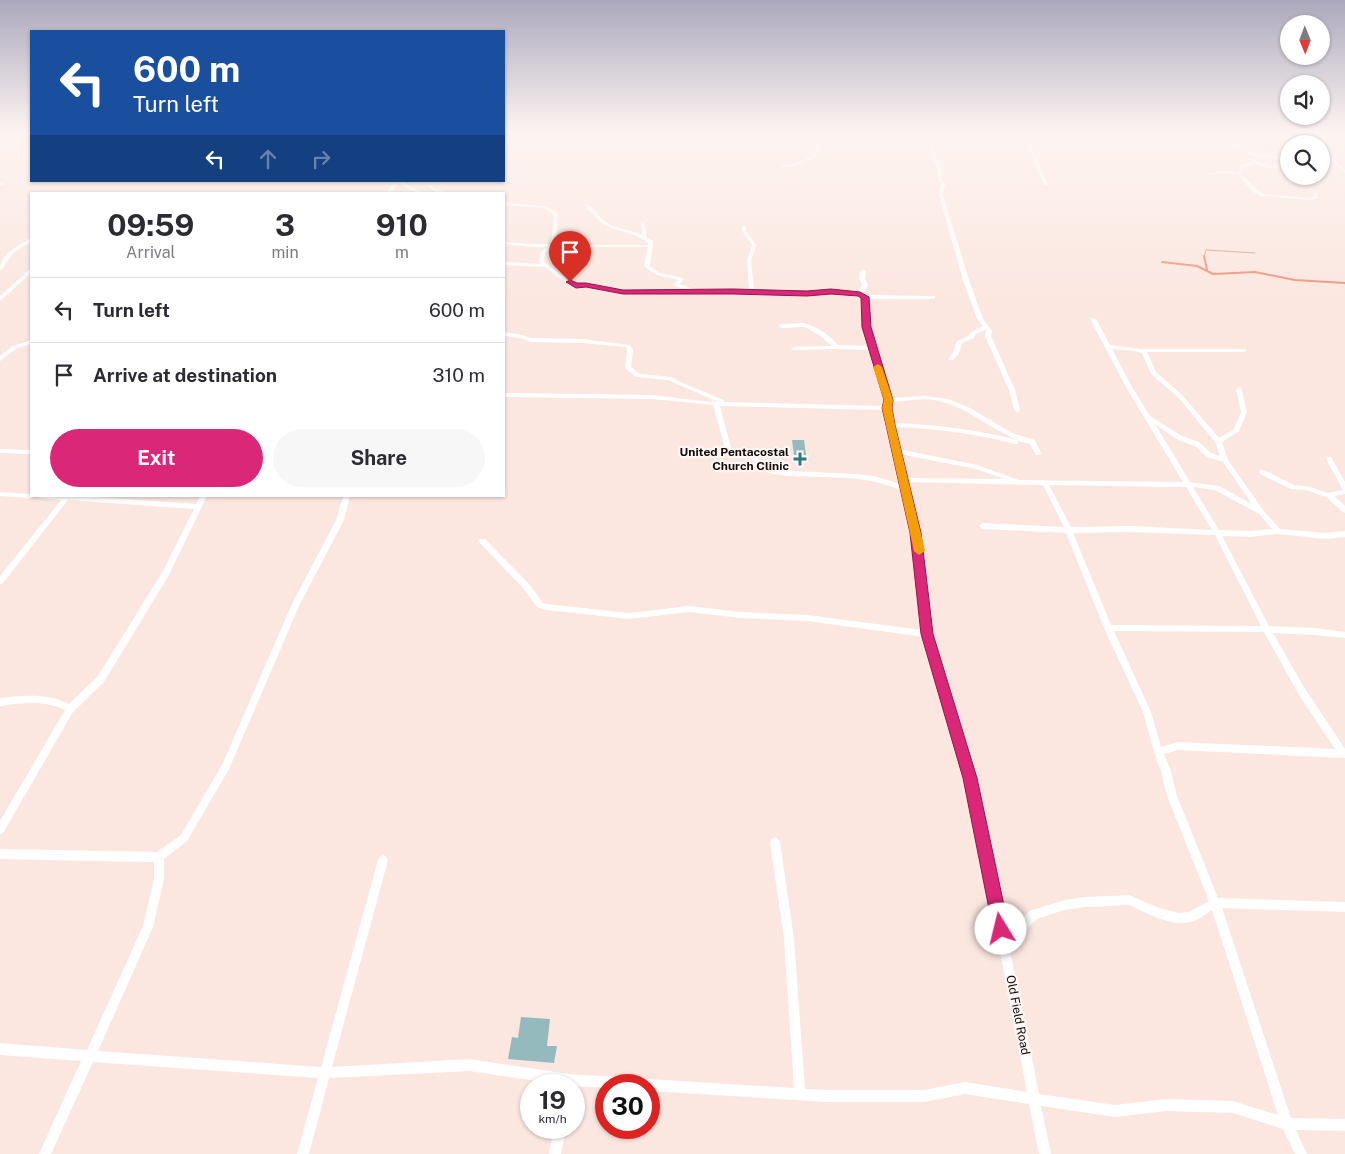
<!DOCTYPE html>
<html lang="en">
<head>
<meta charset="utf-8">
<style>
  :root { --surface:#fff; --page:#f7f7f7; --text:#2b2b33; --muted:#7c7c81; --line:#e1e1e2; --accent:#db2777 }
  body { margin:0; font-family:"Public Sans",sans-serif; background:var(--page); color:var(--text); height:100vh; display:flex; flex-direction:column; font-size:19px; white-space:nowrap }
  * { box-sizing:border-box; margin:0 }
  p { font-size:16px; color:var(--muted) }
  .icon { flex:none; width:28px; height:28px; fill:none; stroke:currentColor; stroke-width:2; stroke-linecap:round; stroke-linejoin:round }
  .map { position:relative; flex:1; overflow:hidden }
  .details { position:absolute; left:30px; top:192px; width:475px; height:305px; display:flex; flex-direction:column; background:var(--surface); border-radius:0px; box-shadow:0 1px 4px #0004 }
  .details>* { flex:none }
  .hud { position:absolute; left:30px; top:30px; width:475px; height:152px; border-radius:0px; box-shadow:0 1px 4px #0004; background:#1a4fa0; color:#fff; overflow:hidden }
  .needle { width:32px; rotate:179deg }
  .tools { position:absolute; left:1280px; top:15px; display:grid; gap:10px }
  .tools a { display:grid; place-items:center; width:50px; height:50px; border-radius:50%; background:var(--surface); box-shadow:0 1px 4px #0004; font-size:25px }
  .speed { position:absolute; left:520px; top:1074px; display:flex; gap:10px; font-size:25px; font-weight:700; text-align:center }
  .speed>* { display:grid; place-content:center; width:65px; height:65px; border-radius:50%; background:var(--surface); box-shadow:0 1px 4px #0004; line-height:1 }
  .speed small { font-size:12px; font-weight:400 }
  .speed .limit { border:8px solid #d22; background:#fff; color:#111 }
  .pin { position:absolute; display:grid; place-items:center; width:42px; height:42px; color:#fff; margin:-51px -21px; border-radius:50% 50% 50% 0; rotate:-45deg; box-shadow:0 0 5px #0007 }
  .pin .icon { rotate:45deg }
  .me { position:absolute; width:55px; margin:-28px; rotate:351deg; stroke-linejoin:round; filter:drop-shadow(0 0 4px #0008) }
  .turn { display:flex; align-items:center; gap:18px; height:105px; padding:0 20px; font-size:22px }
  .turn .icon { width:65px; height:65px; stroke-width:2.5 }
  .turn b { display:block; font-size:35px; line-height:42px }
  .lanes { display:flex; align-items:center; height:48px; padding:0 20px; background:#0003; justify-content:center; gap:25px; direction:ltr }
  .lanes .off { opacity:.35 }
  .eta { display:flex; justify-content:space-evenly; align-items:center; height:85px; text-align:center }
  .eta b { font-size:30px; font-weight:700; line-height:35px }
  .action { display:flex; gap:10px; margin-top:auto; padding:10px 20px }
  .action a { flex:1; height:58px; border-radius:30px; background:var(--accent); color:#fff; font-size:20px; font-weight:700; line-height:58px; text-align:center }
  .action a+a { background:var(--page); color:var(--text) }
  ul { padding:0; list-style:none }
  li { display:flex; align-items:center; gap:15px; height:65px; padding:0 20px; border-top:1px solid var(--line) }
  li div { flex:1 }
  li b { display:block; font-size:19px }
  li em { font-style:normal }
  .map>svg:first-child { display:block }
  .lines { fill:none; stroke-linecap:round; stroke-linejoin:round }
  .stream-far1 { stroke:#f1967a; stroke-width:1 }
  .stream { stroke:#f1967a; stroke-width:2 }
  .building { fill:#95babe }
  .street { fill:#fff; fill-rule:evenodd }
  .route { fill:#db2777; stroke:#8e194d }
  .slow { fill:#f59e0b }
  .poi-dot { fill:#307980; stroke:#fef7f5; stroke-width:2 }
  .labels { text-anchor:middle; stroke-width:4.5; stroke-linejoin:round; paint-order:stroke }
  .poi-label { font-size:12px; font-weight:bold; fill:#130906; stroke:#fef7f5; text-anchor:end }
  .street-label { font-size:12px; fill:#130906; stroke:#fef7f5 }
</style>
</head>
<body>
<div class="map">
<svg width="1345" height="1154" viewBox="0 0 1345 1154">
  <rect width="100%" height="100%" fill="#fbe7e0"/>
  <g class="lines">
    <!-- stream-far1 -->
    <polyline class="stream-far1" points="1204,258 1206,250 1255,253"/>
    <!-- stream -->
    <g class="stream">
      <polyline points="1204,256 1207,270"/>
      <polyline points="1162,262 1197,266 1213,274 1255,272 1295,280 1345,283"/>
    </g>
  </g>
  <!-- building -->
  <g class="building">
    <polygon points="792,440 804,440 806,455 794,455"/>
    <polygon points="521,1017 550,1019 547,1046 557,1046 554,1063 508,1059 512,1037 518,1038"/>
  </g>
  <g class="lines">
    <!-- street -->
    <g class="street">
      <polygon points="825,133 829,133 824,138 816,157 796,166 781,167 781,165 794,164 813,155 820,137"/>
      <polygon points="868,133 872,133 869,146 867,147 865,146"/>
      <polygon points="924,133 928,133 941,169 942,180 945,184 943,195 969,280 983,319 992,331 991,336 1015,390 1020,410 1019,411 1017,412 1014,410 1009,390 985,336 986,331 985,330 976,334 974,338 962,343 959,353 953,360 949,360 948,359 953,353 957,341 969,336 971,332 983,326 977,319 963,280 939,195 941,184 938,180 937,169"/>
      <polygon points="1023,133 1027,133 1048,186 1044,185"/>
      <path d="M1223 133H1227C1245 157 1261 154 1289 158V160C1259 156 1243 160 1223 133Z"/>
      <polygon points="1242,133 1249,133 1272,137 1307,137 1303,133 1307,133 1319,144 1314,144 1309,139 1272,139"/>
      <polygon points="1321,147 1345,170 1345,173 1332,161 1321,162 1321,160 1330,159 1321,151"/>
      <polygon points="1250,158 1264,164 1289,167 1288,169 1268,168 1255,164 1244,167 1241,174 1257,190 1264,194 1311,198 1313,197 1314,193 1316,192 1318,193 1317,198 1311,200 1261,196 1253,192 1237,174 1223,173 1208,175 1206,174 1223,171 1238,172 1241,165 1252,162 1248,159"/>
      <path d="M398 181H403L411 187 427 194C417 194 409 190 400 183L396 186 390 194H386L392 184Z"/>
      <polygon points="0,183 2,183 4,184 0,186"/>
      <path d="M431 185 436 189 450 194C441 194 434 193 429 186Z"/>
      <polygon points="85,192 107,193 109,194 85,194"/>
      <path d="M504 203 545 206 558 213 556 245H648V242L634 235 611 228 603 224 586 207V205C596 206 599 218 607 223 618 229 631 230 642 235L641 223 645 222 647 238 653 241 650 266 660 273 683 278 684 279 679 284 692 288 689 290 674 286 673 285 678 280C665 276 654 277 644 266L648 247H552L545 253 544 262 572 283H586L623 290H749L747 260 752 245 742 231V227L744 226 746 227V231L756 245 751 260 754 290 807 292 831 290 858 292 862 285 859 279 860 271 863 269 866 271 865 279 868 285 863 294 866 295 935 296V298L933 299H868L870 327 890 398 925 396 948 399 970 408 1012 433 1035 440 1041 453 1040 455H1036L1030 444 1018 441V444H1016C976 434 935 428 894 427L899 449 977 465 1019 480 1183 482 1126 387 1090 319 1091 318 1096 319 1110 345 1140 349H1246V351L1244 352H1147L1156 372 1182 395 1219 438 1234 429 1241 412 1236 389 1239 387 1241 388 1247 412 1239 431 1222 442 1228 460 1263 510 1280 529 1325 533 1345 531V537L1325 539 1278 534 1249 537 1222 536 1269 626 1315 628 1345 632V638L1315 635 1273 633 1305 689 1345 749V758L1178 750 1164 754 1171 771 1177 796 1218 898 1345 902V912L1222 908 1291 1118 1345 1119V1131L1296 1130 1307 1154H1295L1283 1129 1233 1113 1166 1111 1115 1117 1041 1106 1051 1154H1039L1029 1104 965 1094 924 1102H827L649 1091V1085H606V1088L574 1086V1085H564L469 1071 329 1078 309 1154H297L318 1078 93 1062 51 1154H39L81 1061 0 1055V1043L87 1050 143 926 154 879V862L0 859V849L157 852 181 835 223 763 291 606 336 520 343 496H350L344 520 299 606 229 769 187 841 164 859V879L153 927 98 1051 321 1067 378 860 380 857 383 855 386 857 388 860 332 1067 469 1059 569 1074 794 1088 784 939 770 842 772 839 775 837 778 839 780 842 794 939 805 1089 827 1090H924L965 1082 1027 1092 974 817 965 778 924 637 807 621 741 618 689 612 629 619 546 610 537 607 523 588 478 541 479 539H485L529 584 543 603 546 604 629 613 689 606 741 612 807 615 922 630 917 593 915 552 901 490C858 472 817 480 773 474 764 473 756 461 748 457 741 453 733 453 726 452L713 405 652 399 504 397V393L652 395 702 401 718 402 668 380 636 377 625 368 627 350 626 347 583 343 530 342 521 338 504 336V332L522 335 531 338 583 339 630 345 633 350 631 367 640 374 671 377 680 382 724 400V402L884 406 885 400 871 350 836 349 792 350 791 349 794 347 832 346 819 335 805 327 781 328 778 326 781 324C788 324 795 323 802 323 816 325 829 335 838 345L870 346 864 327 862 298 859 295 831 294 807 296 754 293 752 295 750 293H733L623 294 586 287 569 285 545 267 504 265V262L541 264 539 262 541 252 547 247H532L504 244V242L532 244H551L554 215 544 208 504 205ZM1112 349 1135 351 1142 353 1151 374 1178 397 1215 442 1220 456 1211 453 1199 442 1182 436 1150 416 1132 387ZM925 399C962 401 985 427 1018 440 977 430 935 424 893 423L890 408 891 402ZM720 406 884 410 900 484 874 476 857 474 773 470 754 455 742 450 731 448ZM1155 424 1178 440 1195 446 1207 457 1223 462 1252 504 1219 486 1190 482ZM900 454 976 469 1004 479 905 478ZM906 482 1043 485 1064 527 983 523 979 526 983 529 1066 533 1104 628 1143 712 1154 752 1161 771 1167 796 1209 901 1189 912 1179 913 1159 908 1129 895 1086 897 1064 900 1030 911 1007 933 984 817 975 778 931 634 925 593 923 552ZM1049 485 1186 487 1212 530 1130 526 1071 527ZM1193 487 1215 490 1259 514 1272 529 1249 531 1219 530ZM1130 532 1215 535 1261 626 1111 625 1073 533ZM1114 631 1264 632 1299 695 1335 749 1178 742 1161 747 1151 712ZM1129 905C1146 913 1172 927 1191 922 1198 920 1206 914 1212 910L1278 1115 1233 1101 1166 1099 1115 1105 1039 1094 1009 945 1037 919 1064 910 1086 907Z"/>
      <path d="M29 239H31V242L14 252 2 269 0 270C0 254 18 246 29 239Z"/>
      <polygon points="29,270 31,270 31,273 0,301 0,296"/>
      <polygon points="31,340 31,344 17,348 0,361 0,356 13,346"/>
      <polygon points="0,449 31,450 31,454 0,453"/>
      <polygon points="1327,457 1331,457 1345,482 1345,494 1334,496 1345,506 1345,513 1343,512 1326,497 1306,490 1291,489 1260,474 1259,472 1260,470 1264,470 1294,485 1306,486 1328,493 1343,490 1326,459"/>
      <polygon points="0,492 31,494 31,496 34,496 31,498 0,496"/>
      <path d="M37 496H79L196 504 200 496H207L169 575 104 682 73 712 3 833 0 835V821L65 710C43 700 23 703 0 706V698C25 695 46 693 69 704L98 676 163 571 194 509 68 500 3 583 0 584V576L61 500 40 498Z"/>
      <polygon points="554,1128 566,1128 561,1154 549,1154"/>
    </g>
  </g>
  <!-- sky -->
  <linearGradient id="sky" x2="0" y2="1"><stop stop-color="#aba8bc"/><stop offset="0.45" stop-color="#fdf4f1"/><stop offset="1" stop-color="#fdf4f1" stop-opacity="0"/></linearGradient>
  <rect width="1345" height="294" fill="url(#sky)"/>
  <!-- route -->
  <polygon class="route" points="570,280 577,283 586,283 623,290 733,289 807,291 831,289 860,292 869,297 871,327 893,400 892,408 895,425 921,533 933,634 977,778 1009,929 1006,935 1001,937 995,935 993,929 963,778 921,634 910,533 886,425 882,408 884,400 862,327 861,298 858,296 831,294 807,296 733,294 623,294 586,287 576,288 566,282"/>
  <!-- slow -->
  <polygon class="slow" points="878,364 882,367 893,400 892,408 895,425 925,551 919,555 914,551 886,425 882,408 884,400 873,367"/>
  <!-- markers -->
  <path class="poi-dot" d="M797.5 451.5h5v5h5v5h-5v5h-5v-5h-5v-5h5z"/>
  <g class="labels">
    <!-- poi labels -->
    <g class="poi-label">
      <text x="789" y="456">United Pentacostal<tspan x="789" dy="14">Church Clinic</tspan></text>
    </g>
    <!-- street labels -->
    <g class="street-label">
      <text transform="translate(1018 1015) rotate(79)" y="4">Old Field Road</text>
    </g>
  </g>
</svg>
<div class="tools">
<a><svg class="needle" viewBox="-14 -14 28 28"><path d="M0-13l5 13h-10z" fill="#e53935"/><path d="M0 13l5-13h-10z" fill="#7c7c81"/></svg></a>
<a><svg class="icon" aria-label="sound" viewBox="0 0 24 24"><path d="M4 9h4l5-4v14l-5-4H4zM17 9q2 3 0 6"/></svg></a>
<a><svg class="icon" aria-label="search" viewBox="0 0 24 24"><circle cx="10" cy="10" r="6"/><path d="M15 15l6 6"/></svg></a>
</div>
<div class="speed"><div>19<small>km/h</small></div><div class="limit">30</div></div>
<div class="pin" style="left:570px;top:282px;background:#d93025"><svg class="icon" aria-label="arrive" viewBox="0 0 24 24"><path d="M6 21V4h12l-3 4 3 4H6"/></svg></div>
<svg class="me" style="left:1001px;top:929px" viewBox="-20 -20 40 40"><circle r="19" fill="#fff"/><path d="M0-13L10 11 0 6-10 11z" fill="#db2777"/></svg>
<div class="hud">
<div class="turn"><svg class="icon" aria-label="left" viewBox="0 0 24 24"><path d="M17 20v-9H6M10 6l-5 5 5 5"/></svg><div><b>600 m</b>Turn left</div></div>
<div class="lanes"><svg class="icon" aria-label="left" viewBox="0 0 24 24"><path d="M17 20v-9H6M10 6l-5 5 5 5"/></svg><svg class="icon off" aria-label="ahead" viewBox="0 0 24 24"><path d="M12 20V5M6 11l6-6 6 6"/></svg><svg class="icon off" aria-label="right" viewBox="0 0 24 24"><path d="M7 20v-9h11M14 6l5 5-5 5"/></svg></div>
</div>
<section class="details">
<div class="eta">
<div><b>09:59</b><p>Arrival</p></div>
<div><b>3</b><p>min</p></div>
<div><b>910</b><p>m</p></div>
</div>
<ul>
<li><svg class="icon" aria-label="left" viewBox="0 0 24 24"><path d="M17 20v-9H6M10 6l-5 5 5 5"/></svg><div><b>Turn left</b></div><em>600 m</em></li>
<li><svg class="icon" aria-label="arrive" viewBox="0 0 24 24"><path d="M6 21V4h12l-3 4 3 4H6"/></svg><div><b>Arrive at destination</b></div><em>310 m</em></li>
</ul>
<div class="action"><a>Exit</a><a>Share</a></div>
</section>
</div>
</body>
</html>
